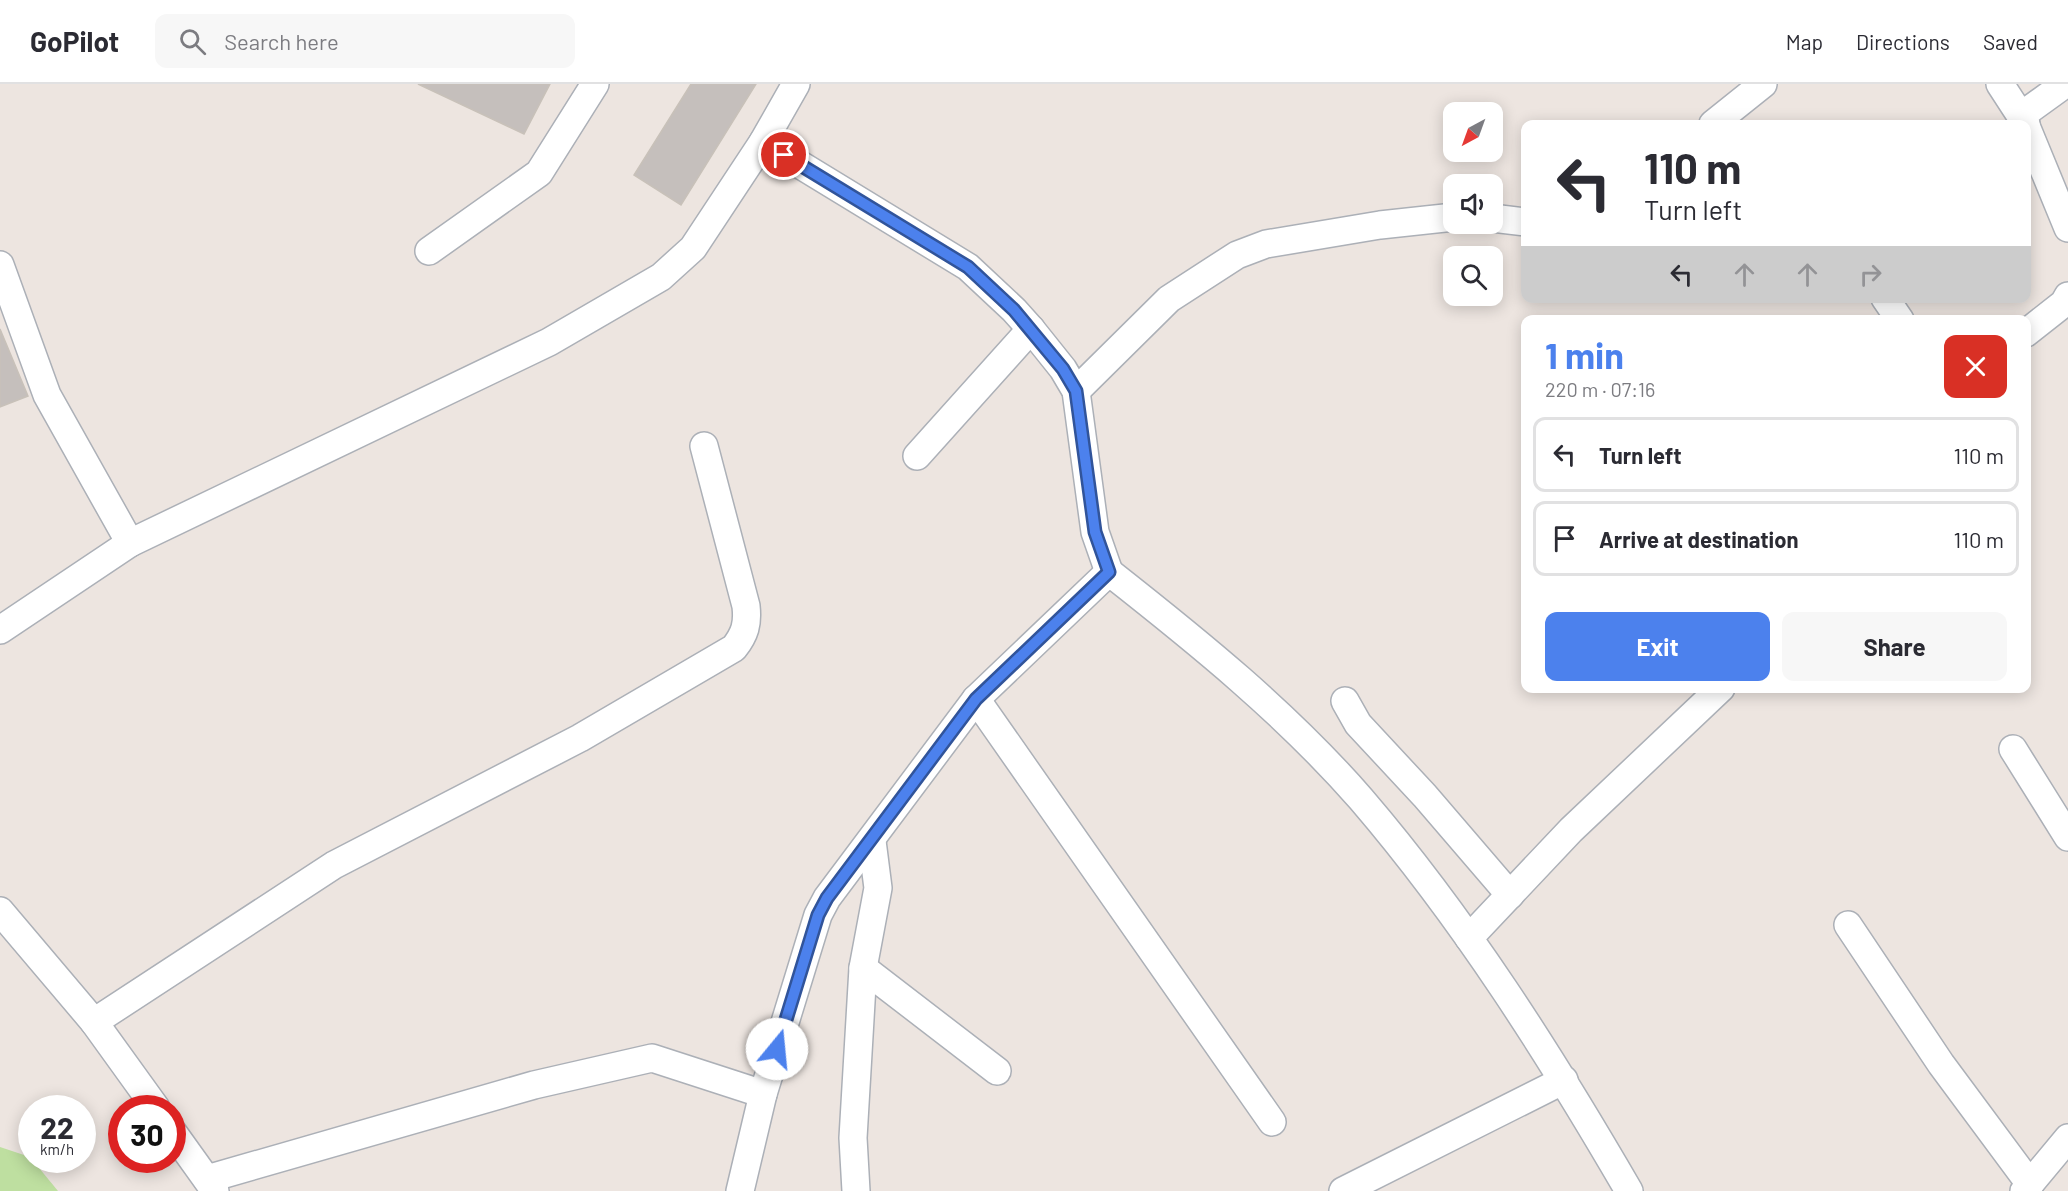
<!DOCTYPE html>
<html lang="en">
<head>
<meta charset="utf-8">
<style>
  :root { --surface:#fff; --page:#f7f7f7; --text:#2b2b33; --muted:#7c7c81; --line:#e1e1e2; --accent:#4c81ed }
  body { margin:0; font-family:Barlow,sans-serif; background:var(--page); color:var(--text); height:100vh; display:flex; flex-direction:column; font-size:22px; white-space:nowrap }
  * { box-sizing:border-box; margin:0 }
  p { font-size:20px; color:var(--muted) }
  .icon { flex:none; width:33px; height:33px; fill:none; stroke:currentColor; stroke-width:2; stroke-linecap:round; stroke-linejoin:round }
  .map { position:relative; flex:1; overflow:hidden }
  .details { position:absolute; left:1521px; top:231px; width:510px; height:378px; display:flex; flex-direction:column; background:var(--surface); border-radius:12px; box-shadow:0 3px 15px #0003 }
  .details>* { flex:none }
  .banner { position:absolute; left:1521px; top:36px; width:510px; height:183px; border-radius:12px; box-shadow:0 3px 15px #0003; background:#fff; color:var(--text); overflow:hidden }
  .needle { width:39px; rotate:221deg }
  .tools { position:absolute; left:1443px; top:18px; display:grid; gap:12px }
  .tools a { display:grid; place-items:center; width:60px; height:60px; border-radius:12px; background:var(--surface); box-shadow:0 3px 15px #0003; font-size:30px }
  .speed { position:absolute; left:18px; top:1011px; display:flex; gap:12px; font-size:30px; font-weight:700; text-align:center }
  .speed>* { display:grid; place-content:center; width:78px; height:78px; border-radius:50%; background:var(--surface); box-shadow:0 3px 15px #0003; line-height:1 }
  .speed small { font-size:15px; font-weight:400 }
  .speed .limit { border:9px solid #d22; background:#fff; color:#111 }
  .pin { position:absolute; display:grid; place-items:center; width:51px; height:51px; color:#fff; margin:-26px; border:3px solid #fff; border-radius:50%; box-shadow:0 2px 6px #0007 }
  .me { position:absolute; width:66px; margin:-33px; rotate:17deg; stroke-linejoin:round; filter:drop-shadow(0 0 4px #0008) }
  .turn { display:flex; align-items:center; gap:21px; height:126px; padding:0 24px; font-size:27px }
  .turn .icon { width:78px; height:78px; stroke-width:2.5 }
  .turn b { display:block; font-size:42px; line-height:51px }
  .lanes { display:flex; align-items:center; height:57px; padding:0 24px; background:#0003; justify-content:center; gap:30px; direction:ltr }
  .lanes .off { opacity:.35 }
  .round { display:grid; place-items:center; flex:none; width:63px; height:63px; border-radius:12px; background:var(--page) }
  .summary { display:flex; align-items:center; justify-content:space-between; height:102px; padding:0 24px }
  h1 { font-size:36px; font-weight:700; line-height:45px; color:var(--accent) }
  .action { display:flex; gap:12px; margin-top:auto; padding:12px 24px }
  .action a { flex:1; height:69px; border-radius:12px; background:var(--accent); color:#fff; font-size:24px; font-weight:700; line-height:69px; text-align:center }
  .action a+a { background:var(--page); color:var(--text) }
  ul { padding:0; list-style:none }
  li { display:flex; align-items:center; gap:18px; height:75px; margin:0 12px 9px; padding:0 12px; border:3px solid var(--line); border-radius:12px }
  li div { flex:1 }
  li b { display:block; font-size:22px }
  li em { font-style:normal }
  header { display:flex; align-items:center; gap:36px; box-sizing:border-box; height:84px; padding:0 30px; background:var(--surface); border-bottom:2px solid var(--line) }
  header strong { font-size:28px }
  nav { display:flex; gap:33px; margin-inline-start:auto; font-size:21px }
  .search { width:420px; height:54px; background:var(--page); display:flex; align-items:center; gap:15px; box-sizing:border-box; padding:0 21px; border-radius:12px; color:var(--muted); font-size:22px }
  .map>svg:first-child { display:block }
  .green { fill:#bedfa0 }
  .building { fill:#c5bfbc; stroke:#c8c1b9; stroke-width:1.5 }
  .lines { fill:none; stroke-linecap:round; stroke-linejoin:round }
  .minor-casing { stroke:#acb0b7; stroke-width:30 }
  .minor { stroke:#fff; stroke-width:27 }
  .route-casing { stroke:#31549a; stroke-width:15 }
  .route { stroke:#4c81ed; stroke-width:10 }
</style>
</head>
<body>
<header>
<strong>GoPilot</strong>
<div class="search"><svg class="icon" aria-label="search" viewBox="0 0 24 24"><circle cx="10" cy="10" r="6"/><path d="M15 15l6 6"/></svg>Search here</div>
<nav><a>Map</a><a>Directions</a><a>Saved</a></nav>
</header>
<div class="map">
<svg width="2068" height="1107" viewBox="0 0 2068 1107">
  <rect width="100%" height="100%" fill="#ede5e0"/>
  <!-- green -->
  <polygon class="green" points="0,1063 30,1073 58,1107 0,1107"/>
  <!-- building -->
  <g class="building">
    <polygon points="418,0 550,0 524,50"/>
    <polygon points="691,0 756,0 681,121 634,91"/>
    <polygon points="0,245 28,312 0,323"/>
  </g>
  <g class="lines">
    <!-- minor casing -->
    <g class="minor-casing">
      <g id="minor">
        <polyline points="2000,0 2026,40"/>
        <polyline points="2022,31 2065,0"/>
        <polyline points="1713,40 1763,0"/>
        <polyline points="2026,42 2068,144"/>
        <polyline points="763,58 968,183 1014,226 1031,245 1063,285 1076,307 1095,448 1109,488"/>
        <polyline points="1492,134 1526,138"/>
        <polyline points="429,167 539,89 595,0"/>
        <polyline points="0,181 47,311 130,459 0,546"/>
        <polyline points="1885,214 1900,236"/>
        <polyline points="2026,249 2064,219 2068,212"/>
        <polyline points="1076,307 1169,215 1237,171 1266,160 1380,141 1454,133"/>
        <polyline points="917,372 1031,245"/>
        <polyline points="130,459 549,258 661,193 693,164 763,58 796,0"/>
        <polyline points="976,615 1272,1038"/>
        <polyline points="1345,617 1358,640 1425,712 1510,811"/>
        <polyline points="2013,665 2068,753"/>
        <polyline points="0,827 94,938 156,1024"/>
        <polyline points="1848,841 1941,980 2030,1100"/>
        <polyline points="1469,854 1571,746 1721,604"/>
        <polyline points="863,884 997,987"/>
        <path d="M94 938 334 781 580 654 734 564C745 550 748 540 746 522L704 362"/>
        <polyline points="172,1047 215,1107"/>
        <polyline points="207,1095 534,1001 652,974 763,1010"/>
        <path d="M740 1107 763 1010 818 831 827 814 976 615 1109 488C1198 558 1286 629 1361 715 1464 835 1550 971 1629 1107"/>
        <polyline points="856,1107 853,1054 863,884 878,804 872,757"/>
        <polyline points="1343,1107 1564,996"/>
        <polyline points="2024,1107 2068,1054"/>
      </g>
    </g>
    <!-- minor -->
    <use href="#minor" class="minor"/>
  </g>
  <g class="lines">
    <!-- route casing -->
    <g class="route-casing">
      <polyline id="route" points="777,965 818,831 827,814 976,615 1109,488 1095,448 1076,307 1063,285 1014,226 968,183 784,71"/>
    </g>
    <!-- route -->
    <use href="#route" class="route"/>
  </g>
</svg>
<div class="tools">
<a><svg class="needle" viewBox="-14 -14 28 28"><path d="M0-13l5 13h-10z" fill="#e53935"/><path d="M0 13l5-13h-10z" fill="#7c7c81"/></svg></a>
<a><svg class="icon" aria-label="sound" viewBox="0 0 24 24"><path d="M4 9h4l5-4v14l-5-4H4zM17 9q2 3 0 6"/></svg></a>
<a><svg class="icon" aria-label="search" viewBox="0 0 24 24"><circle cx="10" cy="10" r="6"/><path d="M15 15l6 6"/></svg></a>
</div>
<div class="speed"><div>22<small>km/h</small></div><div class="limit">30</div></div>
<div class="pin" style="left:784px;top:71px;background:#d93025"><svg class="icon" aria-label="arrive" viewBox="0 0 24 24"><path d="M6 21V4h12l-3 4 3 4H6"/></svg></div>
<svg class="me" style="left:777px;top:965px" viewBox="-20 -20 40 40"><circle r="19" fill="#fff"/><path d="M0-13L10 11 0 6-10 11z" fill="#4c81ed"/></svg>
<div class="banner">
<div class="turn"><svg class="icon" aria-label="left" viewBox="0 0 24 24"><path d="M17 20v-9H6M10 6l-5 5 5 5"/></svg><div><b>110 m</b>Turn left</div></div>
<div class="lanes"><svg class="icon" aria-label="left" viewBox="0 0 24 24"><path d="M17 20v-9H6M10 6l-5 5 5 5"/></svg><svg class="icon off" aria-label="ahead" viewBox="0 0 24 24"><path d="M12 20V5M6 11l6-6 6 6"/></svg><svg class="icon off" aria-label="ahead" viewBox="0 0 24 24"><path d="M12 20V5M6 11l6-6 6 6"/></svg><svg class="icon off" aria-label="right" viewBox="0 0 24 24"><path d="M7 20v-9h11M14 6l5 5-5 5"/></svg></div>
</div>
<section class="details">
<div class="summary"><div><h1>1 min</h1><p>220 m · 07:16</p></div><a class="round" style="background:#d93025;color:#fff"><svg class="icon" aria-label="close" viewBox="0 0 24 24"><path d="M6 6l12 12M18 6L6 18"/></svg></a></div>
<ul>
<li><svg class="icon" aria-label="left" viewBox="0 0 24 24"><path d="M17 20v-9H6M10 6l-5 5 5 5"/></svg><div><b>Turn left</b></div><em>110 m</em></li>
<li><svg class="icon" aria-label="arrive" viewBox="0 0 24 24"><path d="M6 21V4h12l-3 4 3 4H6"/></svg><div><b>Arrive at destination</b></div><em>110 m</em></li>
</ul>
<div class="action"><a>Exit</a><a>Share</a></div>
</section>
</div>
</body>
</html>
